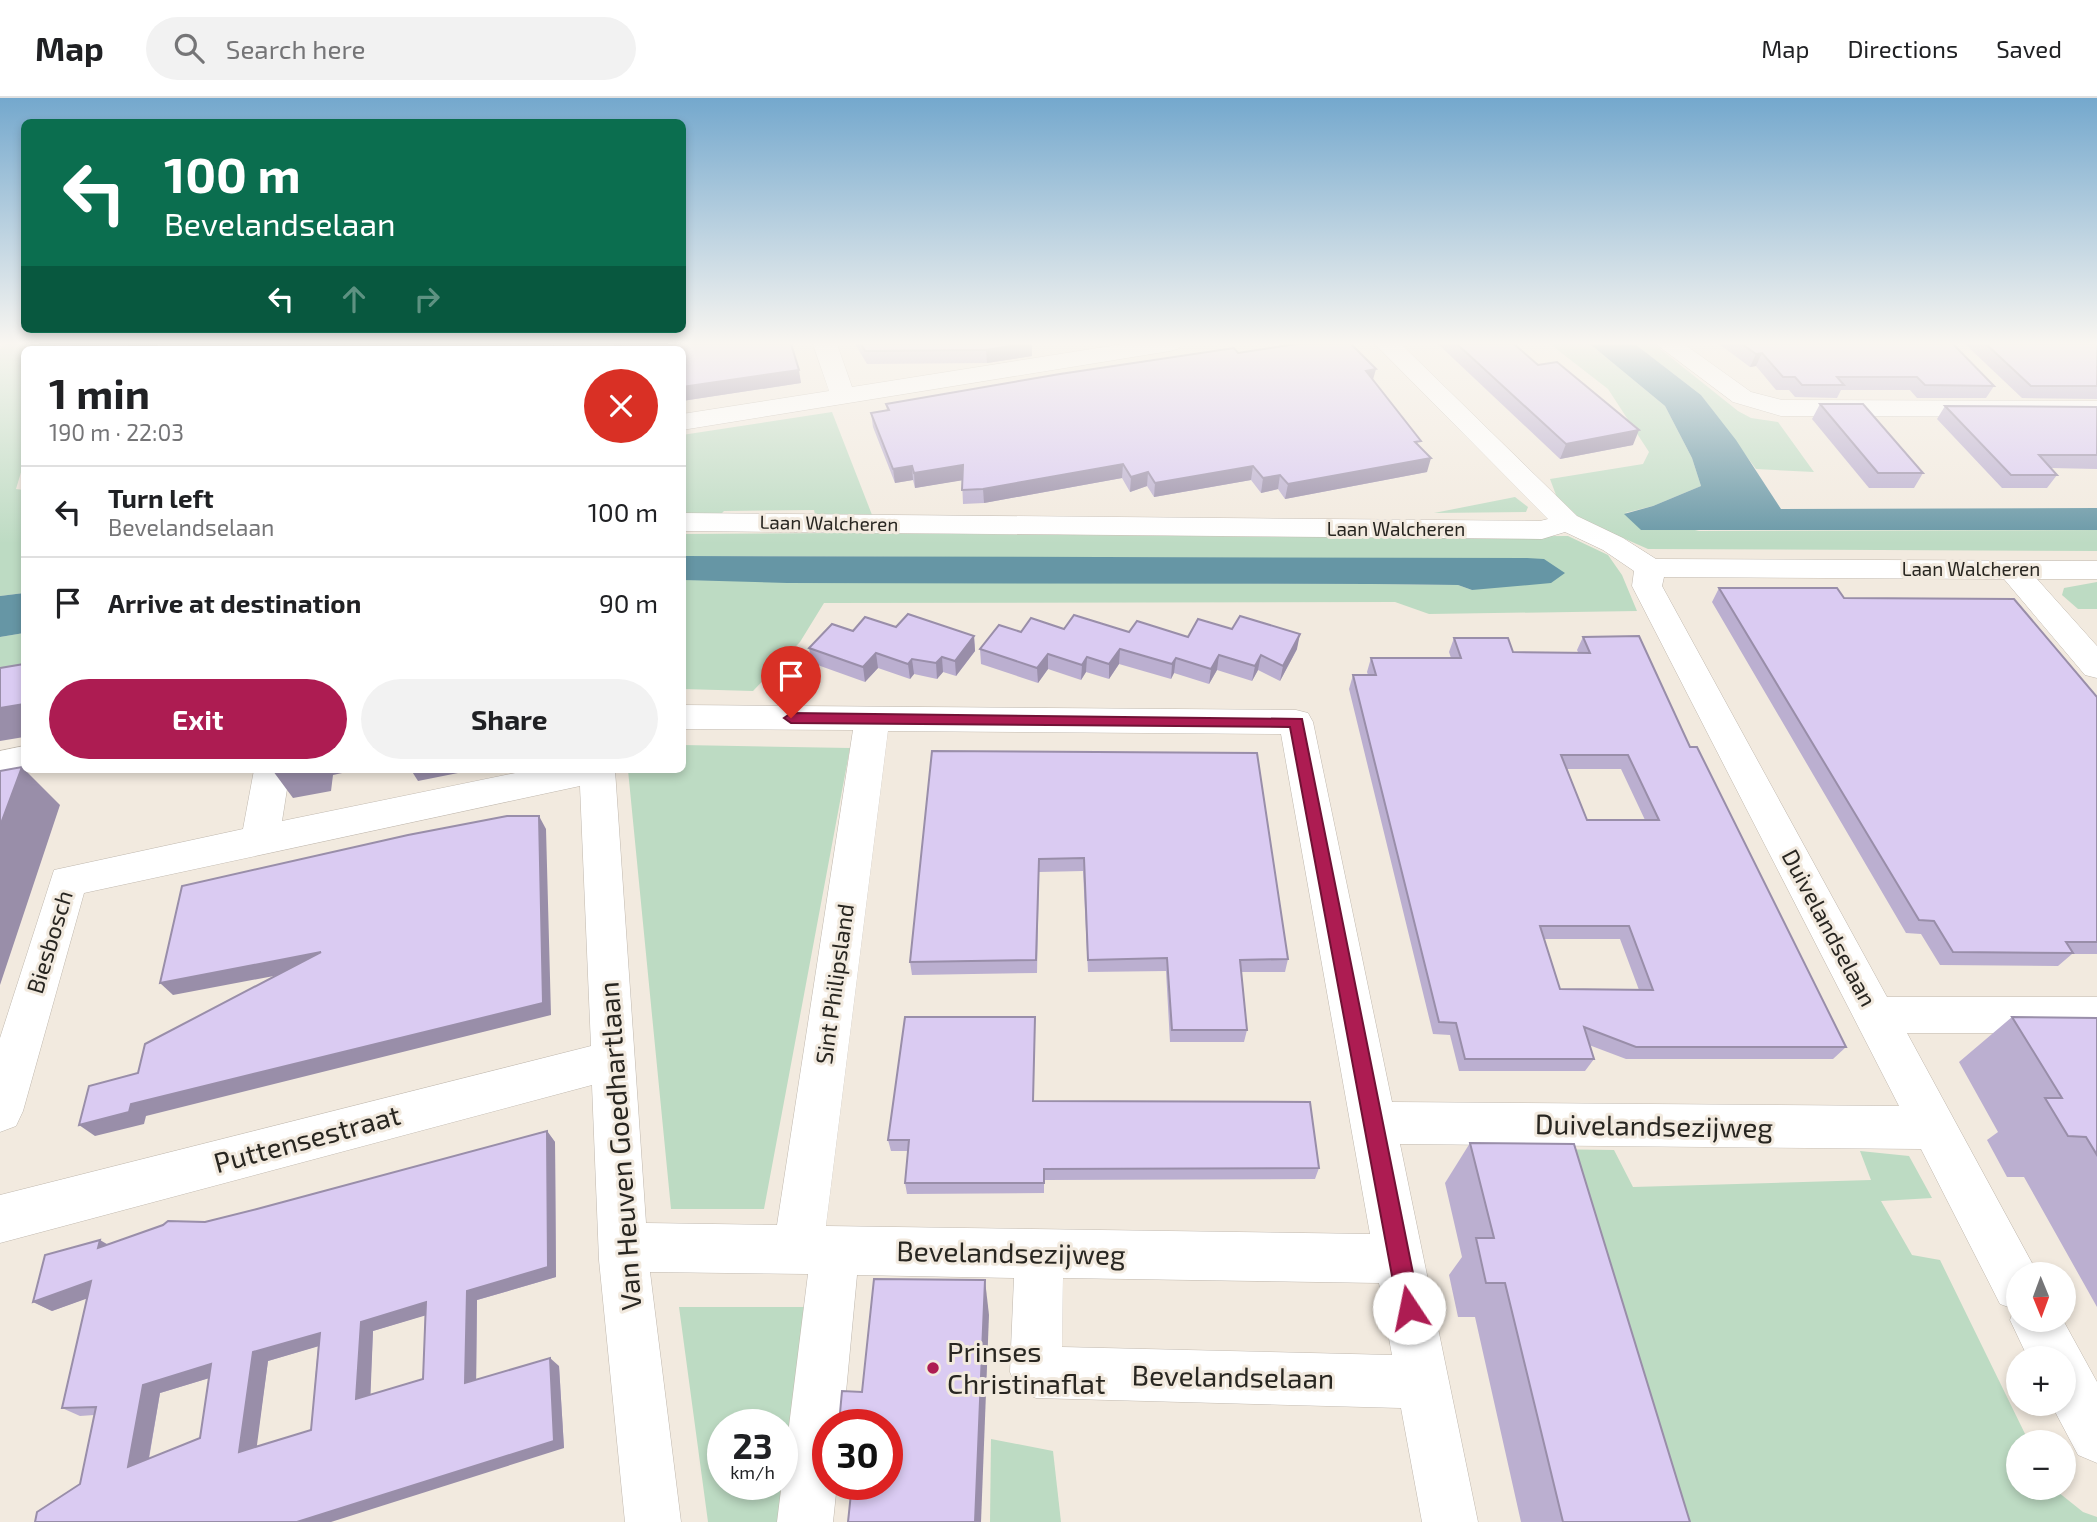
<!DOCTYPE html>
<html lang="en">
<head>
<meta charset="utf-8">
<style>
  :root { --surface:#fff; --page:#f2f2f2; --text:#202124; --muted:#757577; --line:#e0e0e0; --accent:#ad1c52 }
  body { margin:0; font-family:"Exo 2",sans-serif; background:var(--page); color:var(--text); height:100vh; display:flex; flex-direction:column; font-size:26px; white-space:nowrap }
  * { box-sizing:border-box; margin:0 }
  p { font-size:23px; color:var(--muted) }
  .icon { flex:none; width:38px; height:38px; fill:none; stroke:currentColor; stroke-width:2; stroke-linecap:round; stroke-linejoin:round }
  .map { position:relative; flex:1; overflow:hidden }
  .panel { position:absolute; left:21px; top:248px; width:665px; height:427px; display:flex; flex-direction:column; background:var(--surface); border-radius:10px; box-shadow:0 4px 10px #0003 }
  .panel>* { flex:none }
  .guide { position:absolute; left:21px; top:21px; width:665px; height:214px; border-radius:10px; box-shadow:0 4px 10px #0003; background:#0b6e4f; color:#fff; overflow:hidden }
  .needle { width:46px; rotate:179deg }
  .controls { position:absolute; left:2006px; top:1164px; display:grid; gap:14px }
  .controls a { display:grid; place-items:center; width:70px; height:70px; border-radius:50%; background:var(--surface); box-shadow:0 4px 10px #0003; font-size:35px }
  .speed { position:absolute; left:707px; top:1311px; display:flex; gap:14px; font-size:35px; font-weight:700; text-align:center }
  .speed>* { display:grid; place-content:center; width:91px; height:91px; border-radius:50%; background:var(--surface); box-shadow:0 4px 10px #0003; line-height:1 }
  .speed small { font-size:18px; font-weight:400 }
  .speed .limit { border:10px solid #d22; background:#fff; color:#111 }
  .pin { position:absolute; display:grid; place-items:center; width:60px; height:60px; color:#fff; margin:-72px -30px; border-radius:50% 50% 50% 0; rotate:-45deg; box-shadow:0 0 7px #0007 }
  .pin .icon { rotate:45deg }
  .me { position:absolute; width:77px; margin:-38px; rotate:349deg; stroke-linejoin:round; filter:drop-shadow(0 0 5px #0008) }
  .turn { display:flex; align-items:center; gap:24px; height:147px; padding:0 28px; font-size:32px }
  .turn .icon { width:91px; height:91px; stroke-width:2.5 }
  .turn b { display:block; font-size:49px; line-height:60px }
  .lanes { display:flex; align-items:center; height:66px; padding:0 28px; background:#0003; justify-content:center; gap:35px; direction:ltr }
  .lanes .off { opacity:.35 }
  .round { display:grid; place-items:center; flex:none; width:74px; height:74px; border-radius:37px; background:var(--page) }
  .head { display:flex; align-items:center; justify-content:space-between; height:119px; padding:0 28px }
  h1 { font-size:42px; font-weight:700; line-height:52px }
  .action { display:flex; gap:14px; margin-top:auto; padding:14px 28px }
  .action a { flex:1; height:80px; border-radius:42px; background:var(--accent); color:#fff; font-size:28px; font-weight:700; line-height:80px; text-align:center }
  .action a+a { background:var(--page); color:var(--text) }
  ul { padding:0; list-style:none }
  li { display:flex; align-items:center; gap:21px; height:91px; padding:0 28px; border-top:2px solid var(--line) }
  li div { flex:1 }
  li b { display:block; font-size:26px }
  li em { font-style:normal }
  header { display:flex; align-items:center; gap:42px; box-sizing:border-box; height:98px; padding:0 35px; background:var(--surface); border-bottom:2px solid var(--line) }
  header strong { font-size:33px }
  nav { display:flex; gap:38px; margin-inline-start:auto; font-size:24px }
  .search { width:490px; height:63px; background:var(--page); display:flex; align-items:center; gap:18px; box-sizing:border-box; padding:0 24px; border-radius:38px; color:var(--muted); font-size:26px }
  .map>svg:first-child { display:block }
  .green { fill:#bddbc3; fill-rule:evenodd }
  .water { fill:#6696a5 }
  .lines { fill:none; stroke-linecap:round; stroke-linejoin:round }
  .minor-casing { stroke:#c0b8ae; stroke-width:1 }
  .minor { fill:#fff; fill-rule:evenodd }
  .wall { fill:#bbafd0; fill-rule:evenodd }
  .shaded-wall { fill:#998ea9 }
  .building { fill:#dacbf2; stroke:#998ea9; stroke-width:2; fill-rule:evenodd }
  .route { fill:#ad1c52; stroke:#701235; stroke-width:2 }
  .poi-dot { fill:#ad1c52; stroke:#f2eadf; stroke-width:2.5 }
  .labels { text-anchor:middle; stroke-width:6; stroke-linejoin:round; paint-order:stroke }
  .far-street-label { font-size:19px; fill:#282621; stroke:#f2eadf }
  .street-label { font-size:23px; fill:#282621; stroke:#f2eadf }
  .near-street-label { font-size:28px; fill:#282621; stroke:#f2eadf }
  .near-poi-label { font-size:28px; fill:#282621; stroke:#f2eadf; text-anchor:start }
</style>
</head>
<body>
<header>
<strong>Map</strong>
<div class="search"><svg class="icon" aria-label="search" viewBox="0 0 24 24"><circle cx="10" cy="10" r="6"/><path d="M15 15l6 6"/></svg>Search here</div>
<nav><a>Map</a><a>Directions</a><a>Saved</a></nav>
</header>
<div class="map">
<svg width="2097" height="1424" viewBox="0 0 2097 1424">
  <rect width="100%" height="100%" fill="#f2eadf"/>
  <!-- green -->
  <g class="green">
    <polygon points="4,246 81,246 78,252 24,252 24,364 16,391 24,392 24,495 0,498 0,251"/>
    <polygon points="1550,246 1590,246 1665,308 1692,360 1701,388 1653,408 1625,415 1699,433 2097,432 2097,453 1648,451 1562,413 1550,381 1643,366 1649,354 1608,291"/>
    <polygon points="1635,246 1654,246 1738,313 1751,320 1778,324 1814,374 1756,371 1701,297"/>
    <polygon points="832,314 874,422 816,421 814,412 724,413 717,420 683,419 682,337"/>
    <polygon points="1515,399 1528,409 1526,414 1434,415"/>
    <polygon points="847,435 1309,439 1568,438 1608,457 1622,477 1637,513 1429,516 1395,504 824,505 800,544 753,593 683,591 683,482 1372,486 1458,487 1472,492 1544,461 683,458 683,436"/>
    <polygon points="2097,484 2097,511 2078,511 2062,497 2064,490"/>
    <polygon points="24,535 24,596 0,600 0,539"/>
    <polygon points="683,647 850,650 764,1111 671,1111 628,672 682,672"/>
    <polygon points="1538,1051 1614,1052 1633,1089 1871,1082 1860,1053 1909,1058 1932,1100 1881,1103 1912,1157 1940,1162 2029,1344 2018,1344 2018,1390 2053,1390 2083,1414 2097,1419 2097,1424 1671,1424"/>
    <path d="M679 1209H811L779 1424H708ZM723 1326H782V1386H723Z"/>
    <polygon points="991,1341 1053,1353 1061,1424 990,1424"/>
  </g>
  <!-- water -->
  <g class="water">
    <polygon points="1590,246 1635,246 1701,297 1736,342 1781,411 2097,410 2097,432 1641,432 1624,416 1653,408 1701,388 1692,360 1665,308"/>
    <polygon points="683,458 1527,460 1544,461 1565,475 1551,485 1472,492 1458,487 1372,486 787,485 683,482"/>
    <polygon points="24,495 24,535 0,539 0,498"/>
  </g>
  <g class="lines">
    <!-- minor casing -->
    <g class="minor-casing">
      <g id="minor">
        <rect x="554" y="246" width="24" height="6"/>
        <polygon points="813,246 837,246 852,289 1123,246 1182,246 1178,251 1170,253 682,332 682,316 829,293"/>
        <path d="M1375 246H1401L1577 418 1623 440 1656 461 2097 463V481H2037L2097 548V580L2085 577 2004 481 1664 479 1662 488 1887 899H2097V935H1907L2038 1176H2018V1222H2063L2097 1284V1365L2078 1357 2051 1306H2063V1260H2028L2010 1222 2014 1211 2000 1206 1921 1051 1400 1046 1478 1424H1422L1401 1310 1036 1300 1018 1292 1010 1274 1014 1180 857 1177 843 1326H828V1386H837L833 1424H777L808 1176 650 1174 681 1424H625L599 1162 592 987 0 1145V1097L591 948 580 688 84 795 23 1013 16 1028 0 1034V940L54 772 243 731 254 672H290L282 723 530 672H615L646 1125 777 1127 853 632 682 631V607L1296 612 1308 615 1313 624 1392 1004 1899 1008 1632 488 1634 473 1603 452 1565 434 1542 441 682 433V415L1540 423 1548 421ZM888 633 1281 636 1370 1136 826 1128ZM1063 1180 1379 1185 1392 1257 1062 1249Z"/>
        <polygon points="1656,246 1684,246 1751,294 1782,302 2097,303 2097,319 1781,318 1733,304"/>
        <polygon points="24,648 24,672 30,672 0,679 0,653"/>
      </g>
    </g>
    <!-- minor -->
    <use href="#minor" class="minor"/>
  </g>
  <!-- wall -->
  <g class="wall">
    <polygon points="613,246 791,246 801,285 682,303 682,252 617,252"/>
    <polygon points="855,246 1032,246 1032,258 987,265 867,266"/>
    <polygon points="1438,246 1514,246 1633,347 1560,361"/>
    <polygon points="1719,246 1953,246 1994,288 1986,300 1917,300 1910,292 1841,292 1837,300 1795,299 1789,292 1776,292 1756,268 1750,269"/>
    <polygon points="1965,246 2097,246 2097,301 2022,300"/>
    <polygon points="1238,255 1373,282 1420,349 1427,374 1285,401 1278,391 1261,395 1251,382 1154,399 1147,388 1130,394 1122,380 984,405 963,406 962,382 915,390 913,382 895,385 873,329 871,315 887,312 886,306"/>
    <polygon points="1820,306 1923,375 1914,390 1869,390 1812,321"/>
    <polygon points="1945,308 2097,309 2097,371 2051,370 2057,377 2047,390 2002,390 1937,321"/>
    <polygon points="1719,490 1844,500 2097,599 2097,856 2072,856 2058,868 1940,867 1921,836 1906,835 1712,504"/>
    <polygon points="896,529 974,538 975,553 956,578 943,574 937,581 914,576 910,581 878,570 865,584 812,565 809,550 853,533"/>
    <polygon points="1064,531 1188,539 1297,551 1280,583 1258,572 1252,583 1217,572 1209,586 1174,575 1171,581 1119,566 1109,581 1086,574 1081,582 1048,571 1038,585 981,566 980,551 1021,534"/>
    <path d="M1583 539 1690 649 1846 949 1833 961H1626L1589 947 1594 961 1585 973H1459L1450 937 1433 936 1349 591 1353 577H1368L1367 574 1371 560H1451L1449 554 1454 540 1513 554H1578L1577 552ZM1567 671H1621L1645 722H1587ZM1544 841H1620L1639 892 1560 891Z"/>
    <polygon points="932,653 1288,861 1285,874 1241,874 1247,932 1244,944 1170,944 1166,873 1088,874 1083,773 1039,774 1037,875 912,877 910,864"/>
    <polygon points="2012,919 2097,920 2097,1209 2024,1079 2007,1079 1987,1042 1998,1034 1959,964"/>
    <polygon points="1034,1003 1319,1070 1315,1081 1044,1082 1044,1095 907,1096 905,1085 908,1053 891,1053 888,1042"/>
    <path d="M547 1033 555 1044 556 1179 477 1202 476 1282 559 1268 564 1350 80 1386 94 1317 80 1318 62 1310 87 1200 52 1213 33 1204 108 1147 257 1111ZM425 1217 423 1281 370 1297 373 1233ZM318 1248 311 1332 256 1349 268 1263ZM209 1280 200 1340 149 1361 160 1295Z"/>
    <polygon points="1470,1045 1690,1424 1521,1424 1475,1219 1458,1219 1449,1177 1462,1159 1445,1085"/>
  </g>
  <!-- shaded-wall -->
  <g class="shaded-wall">
    <polygon points="78,246 158,246 156,252 65,252"/>
    <polygon points="1023,246 1032,246 1032,258 987,265 986,252"/>
    <polygon points="1762,255 1756,268 1750,269 1756,256"/>
    <polygon points="1376,271 1372,285 1366,273"/>
    <polygon points="799,272 801,285 682,303 682,289"/>
    <polygon points="1639,332 1633,347 1560,361 1566,346"/>
    <polygon points="1431,360 1427,374 1285,401 1288,386"/>
    <polygon points="1123,366 1122,380 984,405 983,391"/>
    <polygon points="963,367 964,382 915,390 914,375"/>
    <polygon points="912,368 913,382 895,385 893,371"/>
    <polygon points="1253,368 1251,382 1154,399 1155,385"/>
    <polygon points="1148,374 1147,388 1130,394 1131,379"/>
    <polygon points="1280,377 1278,391 1261,395 1263,380"/>
    <polygon points="1300,536 1297,551 1280,583 1283,568"/>
    <polygon points="974,538 975,553 956,578 955,563"/>
    <polygon points="1120,551 1119,566 1109,581 1109,566"/>
    <polygon points="876,555 878,570 865,584 863,569"/>
    <polygon points="1048,556 1048,571 1038,585 1037,570"/>
    <polygon points="1219,557 1217,572 1209,586 1211,571"/>
    <polygon points="1261,557 1258,572 1252,583 1255,568"/>
    <polygon points="942,559 943,574 937,581 936,565"/>
    <polygon points="1087,559 1086,574 1081,582 1082,567"/>
    <polygon points="1176,560 1174,575 1171,581 1172,566"/>
    <polygon points="912,561 914,576 910,581 908,566"/>
    <polygon points="24,606 24,639 0,643 0,610"/>
    <polygon points="22,669 60,707 0,887 0,728"/>
    <polygon points="275,672 356,672 333,677 331,693 293,700 273,673"/>
    <polygon points="411,672 473,672 418,683"/>
    <polygon points="539,718 546,731 551,917 146,1018 144,1026 95,1038 79,1027 131,1006"/>
    <polygon points="321,854 332,867 173,897 160,885"/>
    <polygon points="547,1033 555,1044 556,1179 477,1202 476,1294 465,1285 467,1193"/>
    <polygon points="100,1142 117,1152 98,1150"/>
    <polygon points="985,1182 989,1217 981,1424 975,1424"/>
    <polygon points="91,1183 108,1193 52,1213 33,1204"/>
    <polygon points="426,1204 437,1214 373,1233 370,1309 356,1301 361,1224"/>
    <polygon points="320,1235 333,1244 268,1263 255,1362 239,1354 253,1254"/>
    <polygon points="550,1260 559,1268 564,1350 331,1424 297,1424"/>
    <polygon points="211,1266 226,1275 160,1295 146,1376 128,1369 143,1287"/>
  </g>
  <!-- building -->
  <g class="building">
    <polygon points="55,246 78,246 65,252 51,252"/>
    <polygon points="99,246 130,246 127,252 93,252"/>
    <polygon points="619,246 791,246 799,272 682,289 682,252 624,252"/>
    <polygon points="861,246 1023,246 986,252 865,253"/>
    <polygon points="1296,246 1351,246 1376,271 1366,273 1421,343 1415,344 1431,360 1288,386 1280,377 1263,380 1253,368 1155,385 1148,374 1131,379 1123,366 983,391 962,392 963,367 914,375 912,368 893,371 871,315 889,312 886,306 1060,276 1234,250 1238,255"/>
    <polygon points="1457,246 1514,246 1538,267 1557,264 1639,332 1566,346"/>
    <polygon points="1742,246 1953,246 1994,288 1925,287 1917,279 1837,279 1844,287 1802,287 1795,279 1783,279 1762,255 1756,256"/>
    <polygon points="1986,246 2097,246 2097,288 2031,288"/>
    <polygon points="1820,306 1863,306 1923,375 1878,375"/>
    <polygon points="1945,308 2097,309 2097,357 2039,357 2057,377 2011,377"/>
    <polygon points="1719,490 1837,490 1844,500 2014,501 2097,599 2097,844 2066,844 2073,855 1953,854 1934,823 1919,822"/>
    <polygon points="908,516 974,538 955,563 942,559 936,565 912,561 908,566 876,555 863,569 809,550 832,526 853,533 865,519 896,529"/>
    <polygon points="1074,517 1129,534 1137,523 1188,539 1198,521 1232,531 1240,518 1300,536 1283,568 1261,557 1255,568 1219,557 1211,571 1176,560 1172,566 1120,551 1109,566 1087,559 1082,567 1048,556 1037,570 980,551 999,527 1021,534 1031,520 1064,531"/>
    <path d="M1639 538 1690 649H1697L1846 949H1636L1584 929 1594 961H1465L1456 925 1439 924 1353 577H1376L1371 560H1461L1454 540H1508L1513 554 1590 555 1583 539ZM1561 657H1628L1659 722H1587ZM1540 828H1629L1653 892 1560 891Z"/>
    <polygon points="24,566 24,606 0,610 0,570"/>
    <polygon points="932,653 1257,655 1288,861 1240,862 1247,932 1172,932 1167,860 1088,862 1084,760 1039,761 1036,862 910,864"/>
    <polygon points="22,669 0,728 0,673"/>
    <polygon points="507,718 539,718 543,905 131,1006 129,1014 79,1027 89,988 138,975 145,946 321,854 160,885 182,788 408,737"/>
    <polygon points="905,919 1035,919 1033,1003 1310,1004 1319,1070 1044,1071 1044,1085 905,1085 909,1042 888,1042"/>
    <polygon points="2012,919 2097,920 2097,1057 2086,1039 2068,1038 2045,1000 2062,1000"/>
    <path d="M547 1033 548 1169 467 1193 465 1285 550 1260 554 1343 297 1424H35L37 1414 80 1386 96 1309 62 1310 91 1183 33 1204 45 1157 100 1142 98 1150 163 1127 168 1123 205 1124 257 1111ZM426 1204 423 1281 356 1301 361 1224ZM320 1235 311 1332 239 1354 253 1254ZM211 1266 200 1340 128 1369 143 1287Z"/>
    <polygon points="1470,1045 1574,1046 1690,1424 1563,1424 1505,1185 1486,1185 1476,1140 1494,1140"/>
    <polygon points="874,1181 985,1182 975,1424 848,1424 852,1386 887,1386 887,1326 839,1326 842,1293 862,1294"/>
  </g>
  <!-- sky -->
  <linearGradient id="sky" x2="0" y2="1"><stop stop-color="#74a8cd"/><stop offset="0.55" stop-color="#f9f6f1"/><stop offset="1" stop-color="#f9f6f1" stop-opacity="0"/></linearGradient>
  <rect width="2097" height="446" fill="url(#sky)"/>
  <!-- route -->
  <polygon class="route" points="791,615 1302,621 1420,1210 1416,1218 1409,1221 1401,1218 1398,1210 1290,629 791,625 784,620"/>
  <!-- markers -->
  <circle class="poi-dot" cx="933" cy="1270" r="7"/>
  <g class="labels">
    <!-- far-street labels -->
    <g class="far-street-label">
      <text transform="translate(829 425) rotate(1)" y="7">Laan Walcheren</text>
      <text x="1396" y="438">Laan Walcheren</text>
      <text x="1971" y="478">Laan Walcheren</text>
    </g>
    <!-- street labels -->
    <g class="street-label">
      <text transform="translate(1829 830) rotate(62)" y="8">Duivelandselaan</text>
      <text transform="translate(50 844) rotate(-73)" y="8">Biesbosch</text>
      <text transform="translate(835 886) rotate(-82)" y="8">Sint Philipsland</text>
    </g>
    <!-- near-street labels -->
    <g class="near-street-label">
      <text transform="translate(1654 1028) rotate(1)" y="10">Duivelandsezijweg</text>
      <text transform="translate(307 1041) rotate(-15)" y="10">Puttensestraat</text>
      <text transform="translate(620 1048) rotate(-94)" y="10">Van Heuven Goedhartlaan</text>
      <text transform="translate(1011 1155) rotate(1)" y="10">Bevelandsezijweg</text>
      <text transform="translate(1233 1279) rotate(1)" y="10">Bevelandselaan</text>
    </g>
    <!-- near-poi labels -->
    <g class="near-poi-label">
      <text x="947" y="1264">Prinses<tspan x="947" dy="32">Christinaflat</tspan></text>
    </g>
  </g>
</svg>
<div class="controls">
<a><svg class="needle" viewBox="-14 -14 28 28"><path d="M0-13l5 13h-10z" fill="#e53935"/><path d="M0 13l5-13h-10z" fill="#757577"/></svg></a>
<a>+</a>
<a>−</a>
</div>
<div class="speed"><div>23<small>km/h</small></div><div class="limit">30</div></div>
<div class="pin" style="left:791px;top:620px;background:#d93025"><svg class="icon" aria-label="arrive" viewBox="0 0 24 24"><path d="M6 21V4h12l-3 4 3 4H6"/></svg></div>
<svg class="me" style="left:1409px;top:1210px" viewBox="-20 -20 40 40"><circle r="19" fill="#fff"/><path d="M0-13L10 11 0 6-10 11z" fill="#ad1c52"/></svg>
<div class="guide">
<div class="turn"><svg class="icon" aria-label="left" viewBox="0 0 24 24"><path d="M17 20v-9H6M10 6l-5 5 5 5"/></svg><div><b>100 m</b>Bevelandselaan</div></div>
<div class="lanes"><svg class="icon" aria-label="left" viewBox="0 0 24 24"><path d="M17 20v-9H6M10 6l-5 5 5 5"/></svg><svg class="icon off" aria-label="ahead" viewBox="0 0 24 24"><path d="M12 20V5M6 11l6-6 6 6"/></svg><svg class="icon off" aria-label="right" viewBox="0 0 24 24"><path d="M7 20v-9h11M14 6l5 5-5 5"/></svg></div>
</div>
<section class="panel">
<div class="head"><div><h1>1 min</h1><p>190 m · 22:03</p></div><a class="round" style="background:#d93025;color:#fff"><svg class="icon" aria-label="close" viewBox="0 0 24 24"><path d="M6 6l12 12M18 6L6 18"/></svg></a></div>
<ul>
<li><svg class="icon" aria-label="left" viewBox="0 0 24 24"><path d="M17 20v-9H6M10 6l-5 5 5 5"/></svg><div><b>Turn left</b><p>Bevelandselaan</p></div><em>100 m</em></li>
<li><svg class="icon" aria-label="arrive" viewBox="0 0 24 24"><path d="M6 21V4h12l-3 4 3 4H6"/></svg><div><b>Arrive at destination</b></div><em>90 m</em></li>
</ul>
<div class="action"><a>Exit</a><a>Share</a></div>
</section>
</div>
</body>
</html>
